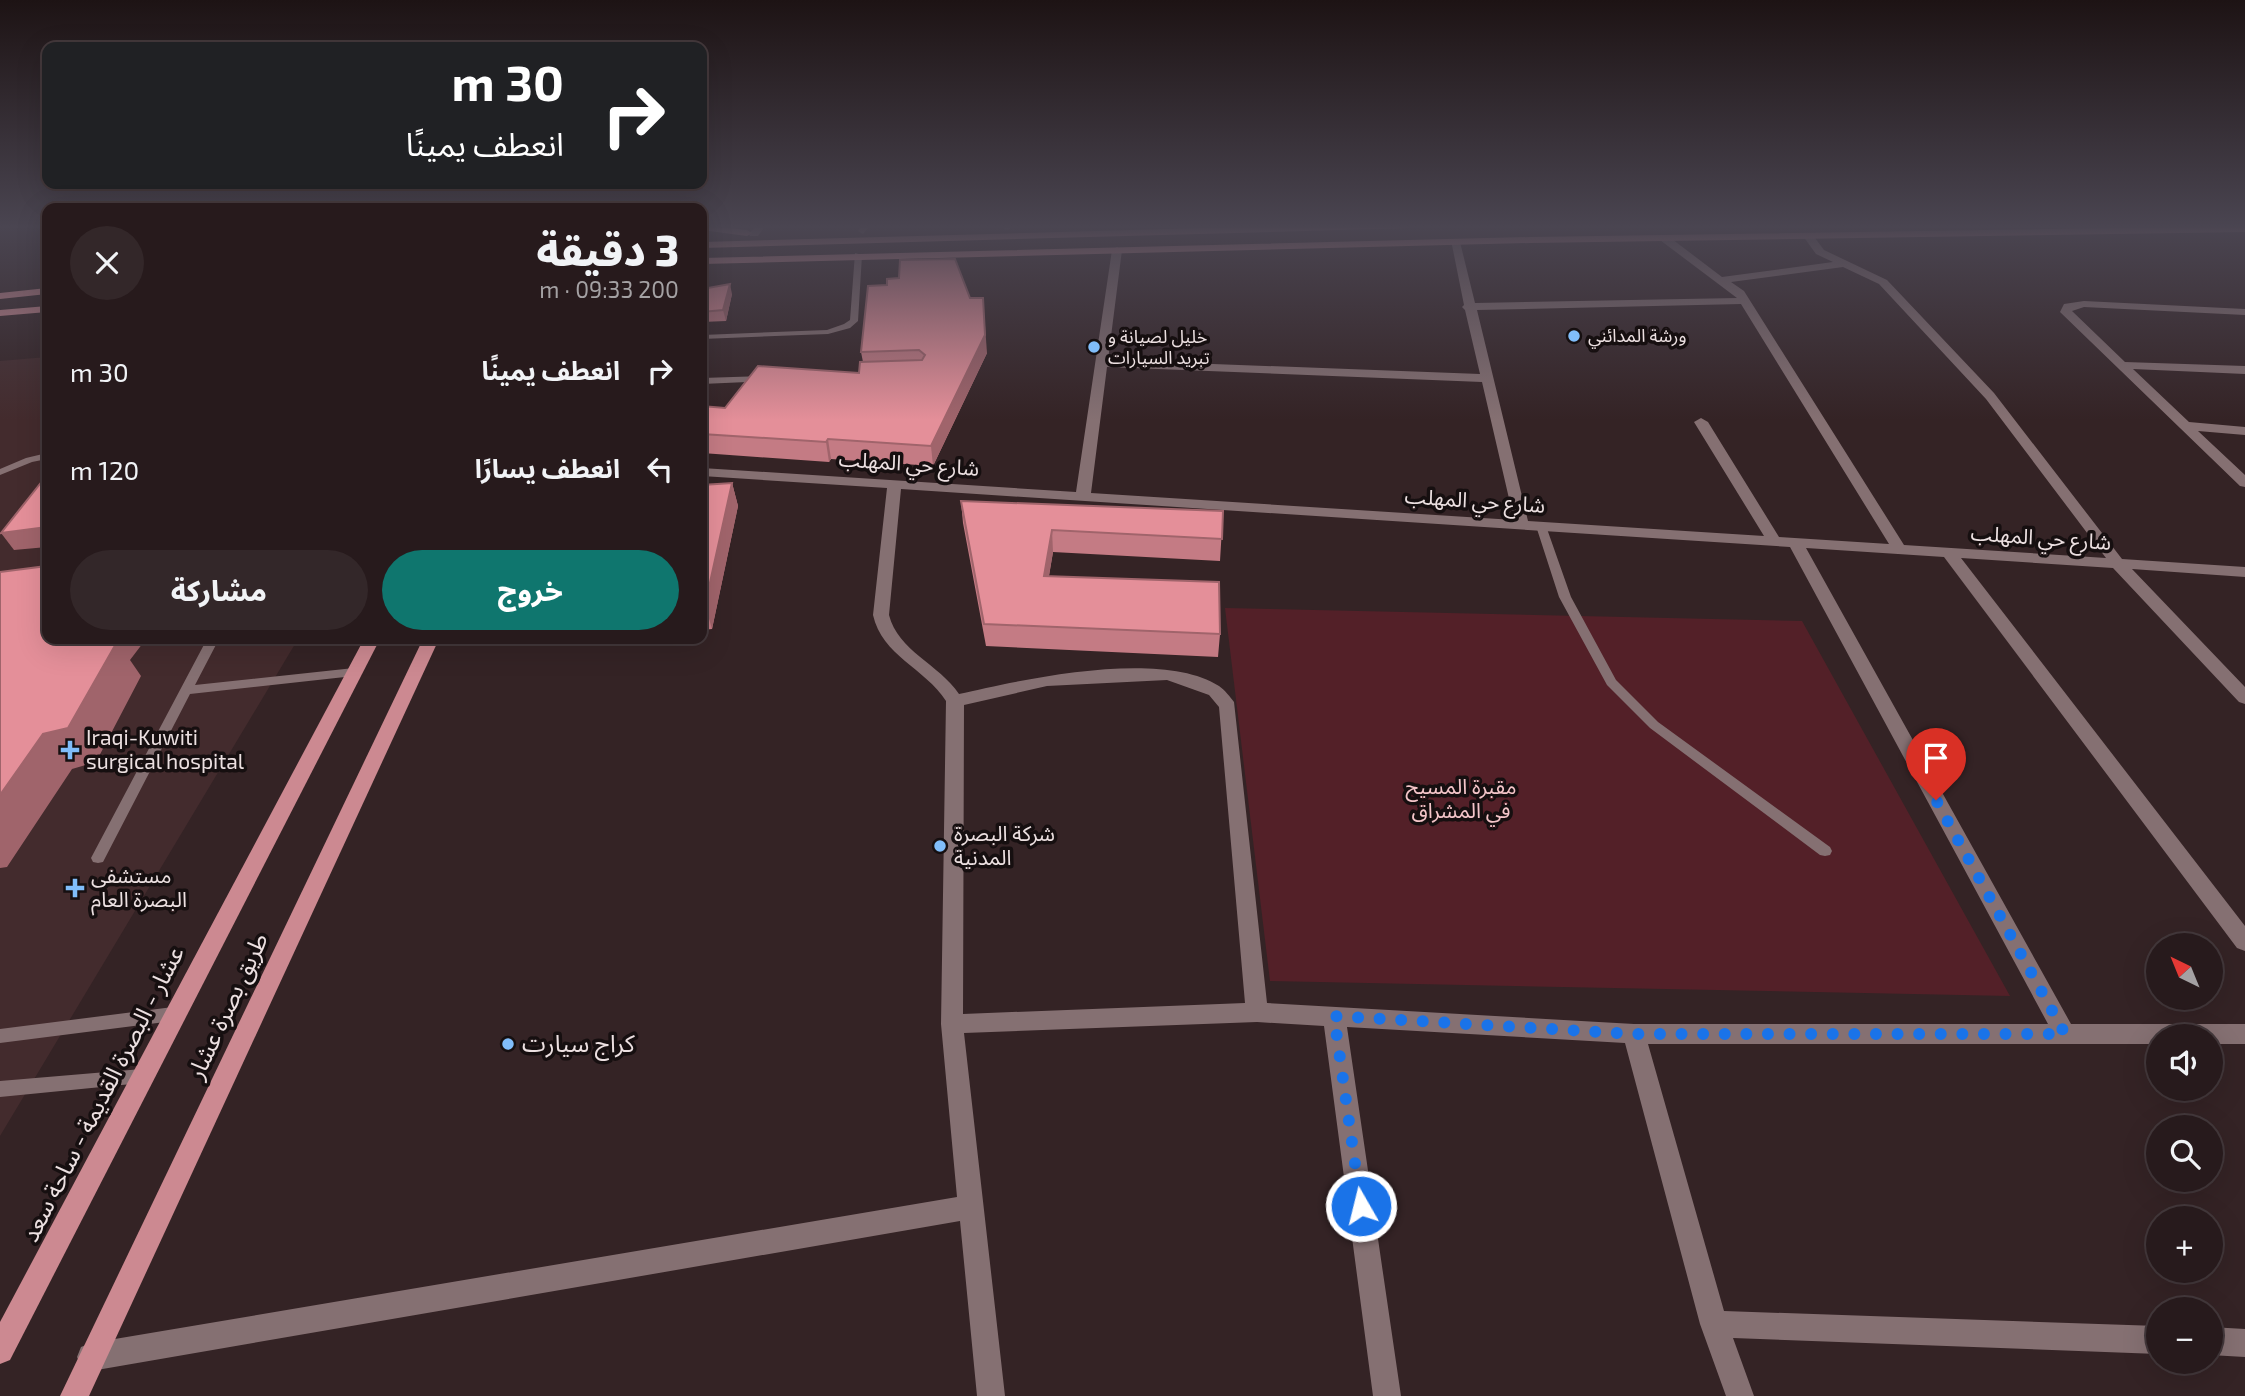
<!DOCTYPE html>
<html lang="ar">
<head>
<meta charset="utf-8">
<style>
  :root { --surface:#271a1c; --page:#332729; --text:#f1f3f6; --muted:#a4a1a3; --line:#43383b; --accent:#0f766e }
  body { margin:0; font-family:"Exo 2","Noto Sans Arabic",sans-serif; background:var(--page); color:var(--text); direction:rtl; height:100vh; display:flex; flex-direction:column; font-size:26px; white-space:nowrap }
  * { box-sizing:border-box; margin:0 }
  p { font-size:23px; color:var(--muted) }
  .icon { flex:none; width:38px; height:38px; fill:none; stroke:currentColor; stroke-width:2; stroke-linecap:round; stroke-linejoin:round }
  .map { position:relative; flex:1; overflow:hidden; direction:ltr }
  .side { position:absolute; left:42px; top:203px; width:665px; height:441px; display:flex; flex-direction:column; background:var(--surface); border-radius:14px; box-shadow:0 7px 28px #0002,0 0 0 2px var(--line); direction:rtl }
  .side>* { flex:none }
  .guide { position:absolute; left:42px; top:42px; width:665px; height:147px; border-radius:14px; box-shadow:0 7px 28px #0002,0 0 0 2px var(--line); direction:rtl; background:#202124; color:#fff; overflow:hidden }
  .needle { width:46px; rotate:317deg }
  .buttons { position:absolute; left:2146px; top:933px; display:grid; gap:14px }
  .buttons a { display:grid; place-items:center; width:77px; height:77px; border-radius:50%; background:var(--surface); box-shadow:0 7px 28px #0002,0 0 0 2px var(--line); font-size:35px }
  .pin { position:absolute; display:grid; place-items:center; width:60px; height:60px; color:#fff; margin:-72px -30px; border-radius:50% 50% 50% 0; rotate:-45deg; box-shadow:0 0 7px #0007 }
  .pin .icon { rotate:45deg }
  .me { position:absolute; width:77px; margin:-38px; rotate:352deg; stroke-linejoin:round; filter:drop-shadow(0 0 5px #0008) }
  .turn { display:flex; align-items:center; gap:24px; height:147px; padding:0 28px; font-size:32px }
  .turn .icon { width:91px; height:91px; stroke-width:2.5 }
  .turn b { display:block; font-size:49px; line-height:60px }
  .round { display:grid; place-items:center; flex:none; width:74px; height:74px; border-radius:37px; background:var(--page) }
  .headline { display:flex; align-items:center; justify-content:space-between; height:119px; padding:0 28px }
  h1 { font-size:42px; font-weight:800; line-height:52px }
  .action { display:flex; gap:14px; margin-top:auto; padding:14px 28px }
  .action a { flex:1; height:80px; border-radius:42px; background:var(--accent); color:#fff; font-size:28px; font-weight:800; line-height:80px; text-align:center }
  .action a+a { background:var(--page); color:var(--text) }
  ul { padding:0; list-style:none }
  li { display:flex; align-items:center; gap:21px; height:98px; padding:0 28px }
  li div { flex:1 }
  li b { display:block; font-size:26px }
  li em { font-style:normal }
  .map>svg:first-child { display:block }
  .built { fill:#432b2d }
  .green { fill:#532028 }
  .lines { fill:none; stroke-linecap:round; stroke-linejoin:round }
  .service { fill:#857072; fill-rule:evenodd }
  .minor { fill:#857072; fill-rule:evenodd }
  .primary { fill:#cc8991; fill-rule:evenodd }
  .wall { fill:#c47b84 }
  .shaded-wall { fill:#a0646b }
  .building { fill:#e48f99; stroke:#a0646b; stroke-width:2 }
  .route { stroke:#1a73e8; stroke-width:12; stroke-dasharray:0 21.6 }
  .poi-dot { fill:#80bdfa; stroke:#160f10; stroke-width:2.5 }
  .labels { text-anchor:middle; stroke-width:7; stroke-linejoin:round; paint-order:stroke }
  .far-poi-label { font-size:18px; fill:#ece0e1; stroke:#160f10; text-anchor:start }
  .street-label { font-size:21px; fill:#ece0e1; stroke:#160f10 }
  .poi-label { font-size:21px; fill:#ece0e1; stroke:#160f10; text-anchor:start }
  .park-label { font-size:21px; fill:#f4c5c9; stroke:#160f10 }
  .near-street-label { font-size:24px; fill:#ece0e1; stroke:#160f10 }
  .near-poi-label { font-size:24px; fill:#ece0e1; stroke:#160f10; text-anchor:start }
</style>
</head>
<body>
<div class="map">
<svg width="2245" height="1396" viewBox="0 0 2245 1396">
  <rect width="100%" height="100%" fill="#342325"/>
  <!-- built -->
  <polygon class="built" points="47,357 47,639 298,639 0,1136 0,361"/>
  <!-- green -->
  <polygon class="green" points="1225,608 1802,621 2010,996 1270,981"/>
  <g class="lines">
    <!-- service -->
    <g class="service">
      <polygon points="855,253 862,255 858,321 850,328 828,334 702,339 702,335 827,330 844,324 850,320"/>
      <polygon points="764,376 767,377 767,381 702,384 702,378"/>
      <polygon points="47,453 47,459 32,462 0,475 0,469 26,458"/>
      <polygon points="1541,523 1546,526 1571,597 1616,680 1658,722 1830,847 1832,851 1830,855 1825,856 1820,855 1650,728 1607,685 1559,597 1536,526"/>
      <polygon points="207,639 219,639 195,685 354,668 360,672 354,676 190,694 103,862 98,863 93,862 91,858"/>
      <polygon points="173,1007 179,1009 181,1014 179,1019 173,1021 0,1043 0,1029"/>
      <polygon points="142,1069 148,1071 150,1076 148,1081 142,1083 0,1097 0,1081"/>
    </g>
    <!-- minor -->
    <g class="minor">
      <polygon points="756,225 766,225 758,236 750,236 749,234"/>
      <polygon points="861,225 871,225 863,234 858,231"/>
      <polygon points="1004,225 1014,225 1008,230 1004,229"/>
      <path d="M1804 234H1812L1824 250 1887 280 1994 393 2122 559 2245 567V577L2132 569 2245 687V704L2239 702 2113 568 1961 558 2245 926V951L2237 948 1944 557 1806 548 2071 1024H2245V1044H2210V1036H2158V1044H1648L1724 1311 2158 1326V1354L1733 1338 1754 1396H1726L1700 1324 1625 1043 1347 1027 1401 1396H1373L1324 1026 1257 1022 964 1033 1005 1396H977L960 1221 91 1371 81 1367 77 1357 81 1347 91 1343 957 1197 941 1024 946 701C925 668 882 656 873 615L887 488 702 476V468L1076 492 1112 250 1117 247 1122 250 1108 360 1480 374 1465 310 1462 307 1464 305 1451 240 1460 242 1475 303 1737 298 1660 240V236H1668L1722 277 1833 262 1816 254 1803 236ZM1843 267 1879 284 1986 399 2106 558 1904 545 1744 291 1731 282ZM1741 304 1889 544 1779 537 1708 422 1701 418 1694 422 1764 536 1528 521 1477 310ZM1107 367 1482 382 1514 520 1091 493ZM901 489 1790 547 2048 1024H1634L1267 1003 1234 702C1230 697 1225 690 1219 686 1161 649 1024 679 959 694 939 664 898 651 889 615ZM1167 680 1209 695 1219 707 1245 1003 963 1014 964 705 1047 686Z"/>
      <polygon points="2084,301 2245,309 2245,315 2084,307 2072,311 2125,362 2245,366 2245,374 2133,369 2189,422 2245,427 2245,435 2198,431 2245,475 2245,487 2240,486 2060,312 2064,304"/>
      <polygon points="2210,1327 2245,1329 2245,1357 2210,1355"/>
    </g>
    <!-- primary -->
    <g class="primary">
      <polygon points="702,225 747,230 752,233 747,236 702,230"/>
      <polygon points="1311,225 1414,225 1409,228 702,248 702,242"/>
      <polygon points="2245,226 2245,232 1530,243 702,264 702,258 1530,237"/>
      <polygon points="47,288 47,294 0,299 0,293"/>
      <polygon points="47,306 47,312 0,316 0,310"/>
      <polygon points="364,639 380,639 10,1360 0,1364 0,1322"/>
      <polygon points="423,639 439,639 89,1396 60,1396"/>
    </g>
  </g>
  <!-- wall -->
  <g class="wall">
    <polygon points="868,286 987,353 933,466 831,459 829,462 702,453 702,406 725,408 859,373 863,362 861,352"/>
    <polygon points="702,289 732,294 726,321 702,322"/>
    <polygon points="732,483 738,506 712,629 702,630 702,485"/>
    <polygon points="961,501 1223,511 1220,561 1053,552 1049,576 1220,634 1218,657 986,646 963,523"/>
  </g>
  <!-- shaded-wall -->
  <g class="shaded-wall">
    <polygon points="730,284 732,294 726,321 723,310"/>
    <polygon points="983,298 987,353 933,466 931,446"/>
    <polygon points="828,439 831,459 829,462 826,442"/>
    <polygon points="732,483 738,506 712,629 705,605"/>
    <polygon points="47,527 47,547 14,550 1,533"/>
    <polygon points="1052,530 1053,552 1045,598 1044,576"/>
    <polygon points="96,639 146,639 130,660 141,676 96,762 72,769 7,867 0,868 0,795"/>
  </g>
  <!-- building -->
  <g class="building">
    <polygon points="955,259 970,298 983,298 985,335 931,446 828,439 826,442 702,434 702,406 725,408 758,366 859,373 860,362 922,360 925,355 919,350 861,352 868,286 887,285 887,279 899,278 900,260"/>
    <polygon points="730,284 723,310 702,312 702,289"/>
    <polygon points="47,475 47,527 1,533"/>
    <polygon points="732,483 705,605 702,605 702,485"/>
    <polygon points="961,501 1223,511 1222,539 1052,530 1044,576 1219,582 1220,634 984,624"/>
    <polygon points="47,566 47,639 96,639 92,644 117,642 68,728 43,734 0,795 0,572"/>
  </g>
  <!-- sky -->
  <linearGradient id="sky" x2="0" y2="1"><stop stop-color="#1d1314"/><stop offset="0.54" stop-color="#4a4551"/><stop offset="1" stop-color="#4a4551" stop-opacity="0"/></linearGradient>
  <rect width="2245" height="420" fill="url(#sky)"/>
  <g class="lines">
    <!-- route -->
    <polyline class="route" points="1361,1206 1334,1016 1634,1034 2065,1034 1936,800"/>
  </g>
  <!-- markers -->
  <g class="poi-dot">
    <circle cx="1574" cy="336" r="7"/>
    <circle cx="1094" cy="347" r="7"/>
    <path d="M66.5 739.5h7v7h7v7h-7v7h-7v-7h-7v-7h7z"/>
    <circle cx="940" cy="846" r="7"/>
    <path d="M71.5 877.5h7v7h7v7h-7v7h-7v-7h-7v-7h7z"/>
    <circle cx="508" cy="1044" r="7"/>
  </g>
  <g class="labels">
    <!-- far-poi labels -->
    <g class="far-poi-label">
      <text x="1588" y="342">ورشة المدائني</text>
      <text x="1108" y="343">خليل لصيانة و<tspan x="1108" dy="21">تبريد السيارات</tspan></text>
    </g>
    <!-- street labels -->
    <g class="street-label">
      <text transform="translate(909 464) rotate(4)" y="7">شارع حي المهلب</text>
      <text transform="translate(1475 501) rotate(4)" y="7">شارع حي المهلب</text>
      <text transform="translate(2041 538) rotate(4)" y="7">شارع حي المهلب</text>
    </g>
    <!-- poi labels -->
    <g class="poi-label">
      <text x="86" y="745">Iraqi-Kuwiti<tspan x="86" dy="24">surgical hospital</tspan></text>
      <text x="954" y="841">شركة البصرة<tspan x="954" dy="24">المدنية</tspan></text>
      <text x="91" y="883">مستشفى<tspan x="91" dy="24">البصرة العام</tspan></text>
    </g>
    <!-- park labels -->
    <g class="park-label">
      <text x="1461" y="794">مقبرة المسيح<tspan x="1461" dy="24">في المشراق</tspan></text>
    </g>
    <!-- near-street labels -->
    <g class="near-street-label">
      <text transform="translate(228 1006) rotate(-65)" y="8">طريق بصرة عشار</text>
      <text transform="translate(103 1094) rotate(-63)" y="8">عشار - البصرة القديمة - ساحة سعد</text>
    </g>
    <!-- near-poi labels -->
    <g class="near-poi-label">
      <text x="522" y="1052">كراج سيارت</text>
    </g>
  </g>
</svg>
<div class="buttons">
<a><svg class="needle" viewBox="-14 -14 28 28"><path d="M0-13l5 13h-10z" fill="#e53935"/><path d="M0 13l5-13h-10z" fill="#a4a1a3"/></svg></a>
<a><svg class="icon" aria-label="sound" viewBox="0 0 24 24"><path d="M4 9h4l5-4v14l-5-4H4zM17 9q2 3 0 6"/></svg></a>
<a><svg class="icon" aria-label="search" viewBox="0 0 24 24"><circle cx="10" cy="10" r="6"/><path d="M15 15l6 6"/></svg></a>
<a>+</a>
<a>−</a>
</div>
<div class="pin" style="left:1936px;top:800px;background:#d93025"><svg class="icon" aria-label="arrive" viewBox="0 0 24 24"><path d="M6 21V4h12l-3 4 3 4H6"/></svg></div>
<svg class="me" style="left:1361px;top:1206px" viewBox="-20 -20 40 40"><circle r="17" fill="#1a73e8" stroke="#fff" stroke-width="3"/><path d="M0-11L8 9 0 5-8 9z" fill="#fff"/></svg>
<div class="guide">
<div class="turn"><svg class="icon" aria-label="right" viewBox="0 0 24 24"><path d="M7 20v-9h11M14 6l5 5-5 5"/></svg><div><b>30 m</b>انعطف يمينًا</div></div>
</div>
<section class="side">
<div class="headline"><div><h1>3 دقيقة</h1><p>200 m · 09:33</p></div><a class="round"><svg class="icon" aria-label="close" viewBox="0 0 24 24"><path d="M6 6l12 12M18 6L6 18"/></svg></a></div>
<ul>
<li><svg class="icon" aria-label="right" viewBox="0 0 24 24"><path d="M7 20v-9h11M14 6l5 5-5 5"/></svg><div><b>انعطف يمينًا</b></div><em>30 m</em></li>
<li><svg class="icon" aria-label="left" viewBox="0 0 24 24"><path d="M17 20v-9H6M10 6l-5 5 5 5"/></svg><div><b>انعطف يسارًا</b></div><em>120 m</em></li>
</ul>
<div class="action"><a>خروج</a><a>مشاركة</a></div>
</section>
</div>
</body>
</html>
